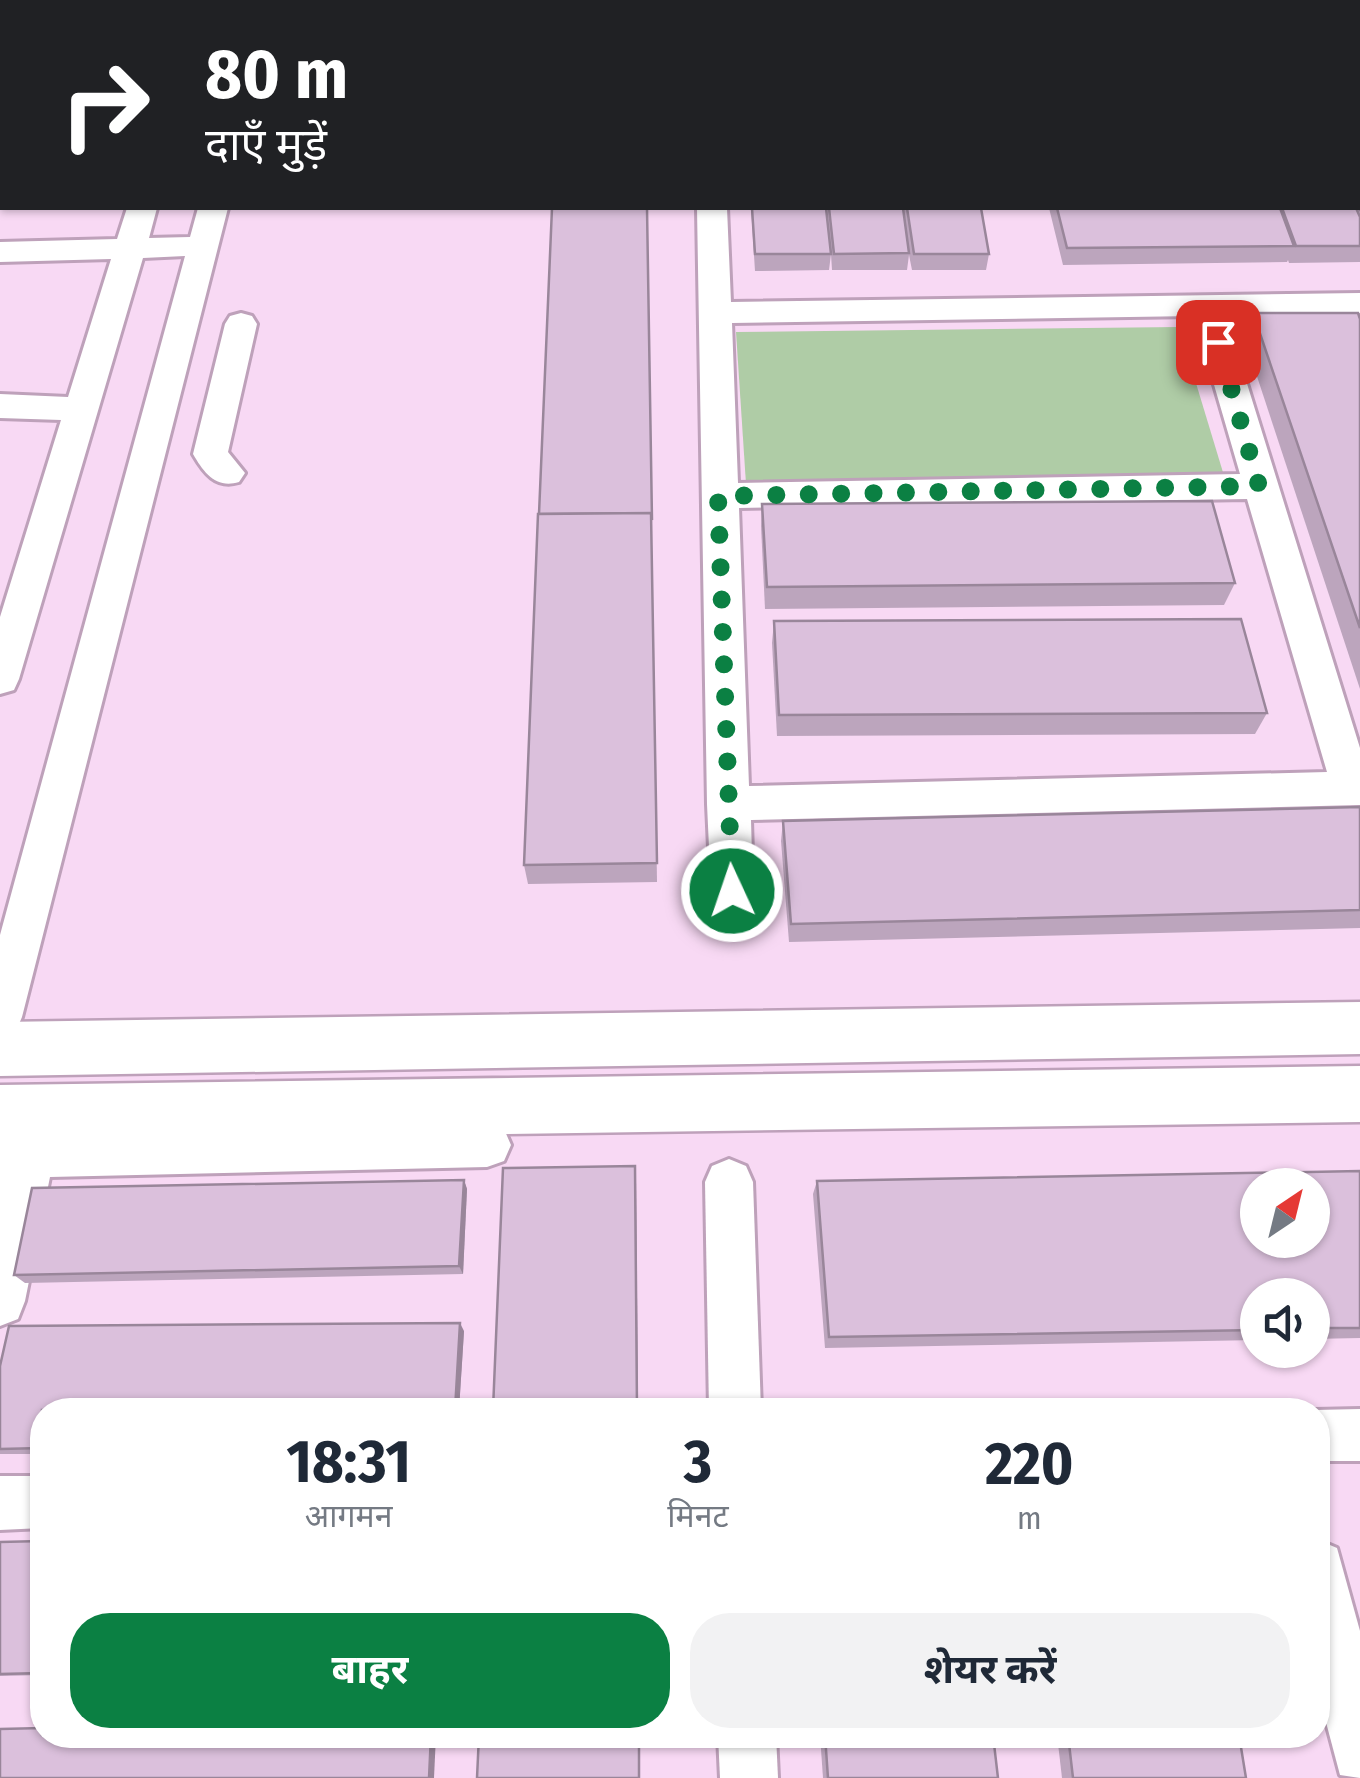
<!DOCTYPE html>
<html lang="hi">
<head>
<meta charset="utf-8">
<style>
  :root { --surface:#fff; --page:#f2f2f3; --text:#1f2937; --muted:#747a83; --accent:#0b8043 }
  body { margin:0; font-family:"Fira Sans Condensed","Noto Sans Devanagari",sans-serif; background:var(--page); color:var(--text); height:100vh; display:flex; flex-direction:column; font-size:38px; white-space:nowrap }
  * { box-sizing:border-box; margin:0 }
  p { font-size:32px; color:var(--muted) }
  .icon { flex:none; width:55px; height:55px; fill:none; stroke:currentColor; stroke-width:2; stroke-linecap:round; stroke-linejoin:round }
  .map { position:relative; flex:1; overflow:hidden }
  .details { position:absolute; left:30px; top:1398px; width:1300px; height:350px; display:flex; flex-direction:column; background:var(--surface); border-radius:40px; box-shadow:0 2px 8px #0004 }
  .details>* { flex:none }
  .guide { position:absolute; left:0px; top:0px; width:1360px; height:210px; box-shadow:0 2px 8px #0004; background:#202124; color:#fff; overflow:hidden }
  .needle { width:65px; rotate:35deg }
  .controls { position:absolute; left:1240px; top:1168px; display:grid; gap:20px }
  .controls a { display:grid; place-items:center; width:90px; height:90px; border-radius:50%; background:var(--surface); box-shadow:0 2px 8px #0004; font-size:50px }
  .pin { position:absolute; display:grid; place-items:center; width:85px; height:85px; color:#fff; margin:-42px; border-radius:20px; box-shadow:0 5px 15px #0006 }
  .me { position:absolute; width:110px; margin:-55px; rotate:357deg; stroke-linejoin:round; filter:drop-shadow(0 0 8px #0008) }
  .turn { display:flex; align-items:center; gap:35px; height:210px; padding:0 40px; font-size:45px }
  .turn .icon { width:130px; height:130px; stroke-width:2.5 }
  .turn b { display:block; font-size:70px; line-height:85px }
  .eta { display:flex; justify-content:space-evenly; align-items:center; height:170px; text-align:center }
  .eta b { font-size:60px; font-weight:700; line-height:70px }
  .cta { display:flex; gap:20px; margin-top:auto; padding:20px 40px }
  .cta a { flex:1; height:115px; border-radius:40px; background:var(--accent); color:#fff; font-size:40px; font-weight:700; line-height:115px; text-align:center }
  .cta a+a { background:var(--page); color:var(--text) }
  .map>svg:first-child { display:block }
  .green { fill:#afcca6 }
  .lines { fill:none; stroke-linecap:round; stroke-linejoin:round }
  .minor-casing { stroke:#bea1ba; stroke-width:6 }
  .major-casing { stroke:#bea1ba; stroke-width:5 }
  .minor { fill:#fff; fill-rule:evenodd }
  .major { fill:#fff; fill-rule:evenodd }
  .wall { fill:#bca5bd }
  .shaded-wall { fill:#99869a }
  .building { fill:#dbc0dc; stroke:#99869a; stroke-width:2.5; fill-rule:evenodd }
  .route { stroke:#0b8043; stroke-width:18; stroke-dasharray:0 32.4 }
</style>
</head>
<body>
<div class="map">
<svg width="1360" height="1778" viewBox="0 0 1360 1778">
  <rect width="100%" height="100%" fill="#f8d9f4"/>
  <!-- green -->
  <polygon class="green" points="1179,327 1225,479 746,484 736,332"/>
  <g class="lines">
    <!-- minor casing -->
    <g class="minor-casing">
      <g id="minor">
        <rect x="692" y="0" width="26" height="2"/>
        <polygon points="2,84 2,106 0,107 0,85"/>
        <polygon points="1358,98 1360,98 1360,116 1358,115"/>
        <polygon points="127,208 157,208 149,238 190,237 198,208 228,208 22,1017 16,1031 0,1037 0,935 185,256 143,258 19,679 14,690 0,694 0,617 61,420 0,418 0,394 68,397 111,259 0,262 0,242 117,239"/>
        <path d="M697 208H727L731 302 1360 293V313L1226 316 1360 748V805L751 820 753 891 747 904 732 909 717 904 711 891 707 804ZM1194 316 1240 474 738 483 732 323ZM1247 499 1327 772 749 786 739 508Z"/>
        <path d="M241 313 252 316 257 324 228 452 245 473 239 482C216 489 204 473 193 454L225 324 230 316Z"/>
        <polygon points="487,1123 504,1129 511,1145 504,1161 487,1167 50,1177 25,1301 18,1319 0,1326 0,1134"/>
        <polygon points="729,1159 746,1166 753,1182 761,1410 709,1410 705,1182 712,1166"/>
        <polygon points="1360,1409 1360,1461 1318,1461 1315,1410"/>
        <polygon points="0,1476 42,1476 42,1528 0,1530"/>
        <polygon points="1318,1540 1337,1548 1360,1631 1360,1778 1340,1775 1318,1692"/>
        <polygon points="718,1735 776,1735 778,1778 720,1778"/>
      </g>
    </g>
    <!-- major casing -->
    <g class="major-casing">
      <g id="major">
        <polygon points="1360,1002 1360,1054 0,1076 0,1022"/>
        <polygon points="1360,1066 1360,1122 0,1141 0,1085"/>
      </g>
    </g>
    <!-- minor -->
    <use href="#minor" class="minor"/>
    <!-- major -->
    <use href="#major" class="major"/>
  </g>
  <!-- wall -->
  <g class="wall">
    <polygon points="741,0 1119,0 741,2"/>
    <rect x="1358" y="115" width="2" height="70"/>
    <polygon points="1358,186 1360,186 1360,262 1289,263 1288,260 1287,262 1063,265 1049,208 1358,208"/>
    <polygon points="647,208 657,882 528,884 524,865 539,514"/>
    <polygon points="751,208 826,208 827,211 827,208 981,208 989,254 986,270 912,270 909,255 907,270 832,270 831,254 829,270 755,271"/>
    <polygon points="1253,313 1360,319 1360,689 1244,337"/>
    <polygon points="762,504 1235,583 1224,605 765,609 761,526"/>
    <polygon points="774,621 1267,713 1255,734 777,736 772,643"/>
    <polygon points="1360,807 1360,928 789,942 781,841 783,821"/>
    <polygon points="1360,1171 1360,1338 1312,1339 1312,1295 1258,1295 1258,1340 825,1348 813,1194 817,1181"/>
    <polygon points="464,1180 467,1189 463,1274 25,1283 14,1275"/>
    <polygon points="464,1331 459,1410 42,1410 42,1454 0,1454 0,1366"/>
    <polygon points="42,1541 42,1675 0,1676 0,1542"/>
    <polygon points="820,1735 993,1735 998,1778 823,1778"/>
    <polygon points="1057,1735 1239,1735 1246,1778 1062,1778"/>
  </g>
  <!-- shaded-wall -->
  <g class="shaded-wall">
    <polygon points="635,1166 636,1180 638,1410 637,1410"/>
    <polygon points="464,1180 467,1189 463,1274 459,1266"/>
    <polygon points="460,1323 464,1331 459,1410 455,1410"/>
    <polygon points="431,1735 436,1735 434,1778 429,1778"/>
  </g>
  <!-- building -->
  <g class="building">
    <rect x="557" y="0" width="97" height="2"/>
    <polygon points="1123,0 1330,0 1331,2 991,2"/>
    <rect x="1358" y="115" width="2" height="54"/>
    <polygon points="1358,186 1360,186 1360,211 1358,205"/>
    <polygon points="552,208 647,208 652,520 651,513 539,514"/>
    <polygon points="752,208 826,208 831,254 755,254"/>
    <polygon points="829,208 903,208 909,253 834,254"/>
    <polygon points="907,208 981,208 989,254 914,254"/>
    <polygon points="1057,208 1280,208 1294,246 1067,248"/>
    <polygon points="1282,208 1356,208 1360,217 1360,246 1296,246"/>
    <polygon points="1253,313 1358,313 1360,319 1360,628"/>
    <polygon points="1212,501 1235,583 767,587 762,504"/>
    <polygon points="651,513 657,863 524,865 538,514"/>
    <polygon points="1241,619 1267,713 779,715 774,621"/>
    <polygon points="1360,807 1360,910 791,924 783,821"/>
    <polygon points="635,1166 637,1410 493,1410 503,1168"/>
    <path d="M1360 1171V1328H1312V1295H1258V1330L829 1337 817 1181ZM1258 1185H1312V1240H1258Z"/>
    <polygon points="464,1180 459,1266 14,1275 32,1188"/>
    <polygon points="460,1323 455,1410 42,1410 42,1448 0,1449 0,1366 9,1326"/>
    <polygon points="42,1541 42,1673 0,1674 0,1542"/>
    <polygon points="42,1728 42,1735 431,1735 429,1778 0,1778 0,1729"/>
    <polygon points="479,1735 639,1735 639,1778 477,1778"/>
    <polygon points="825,1735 993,1735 998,1778 828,1778"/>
    <polygon points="1068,1735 1239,1735 1246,1778 1073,1778"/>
  </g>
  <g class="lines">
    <!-- route -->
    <polyline class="route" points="732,891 718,496 1259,486 1218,342"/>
  </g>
</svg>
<div class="controls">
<a><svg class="needle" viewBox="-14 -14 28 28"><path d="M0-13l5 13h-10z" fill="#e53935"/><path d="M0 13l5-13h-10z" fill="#747a83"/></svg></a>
<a><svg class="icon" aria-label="sound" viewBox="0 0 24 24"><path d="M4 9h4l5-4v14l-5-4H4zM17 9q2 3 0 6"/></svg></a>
</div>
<div class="pin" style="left:1218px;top:342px;background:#d93025"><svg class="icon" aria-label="arrive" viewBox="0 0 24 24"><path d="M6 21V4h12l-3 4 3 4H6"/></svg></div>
<svg class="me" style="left:732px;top:891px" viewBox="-20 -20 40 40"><circle r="17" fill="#0b8043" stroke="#fff" stroke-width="3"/><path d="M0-11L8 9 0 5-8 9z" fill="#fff"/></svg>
<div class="guide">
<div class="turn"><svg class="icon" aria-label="right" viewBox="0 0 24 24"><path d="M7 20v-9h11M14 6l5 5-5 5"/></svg><div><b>80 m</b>दाएँ मुड़ें</div></div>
</div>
<section class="details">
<div class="eta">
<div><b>18:31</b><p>आगमन</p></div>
<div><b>3</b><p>मिनट</p></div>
<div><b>220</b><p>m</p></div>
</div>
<div class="cta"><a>बाहर</a><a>शेयर करें</a></div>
</section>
</div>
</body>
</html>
